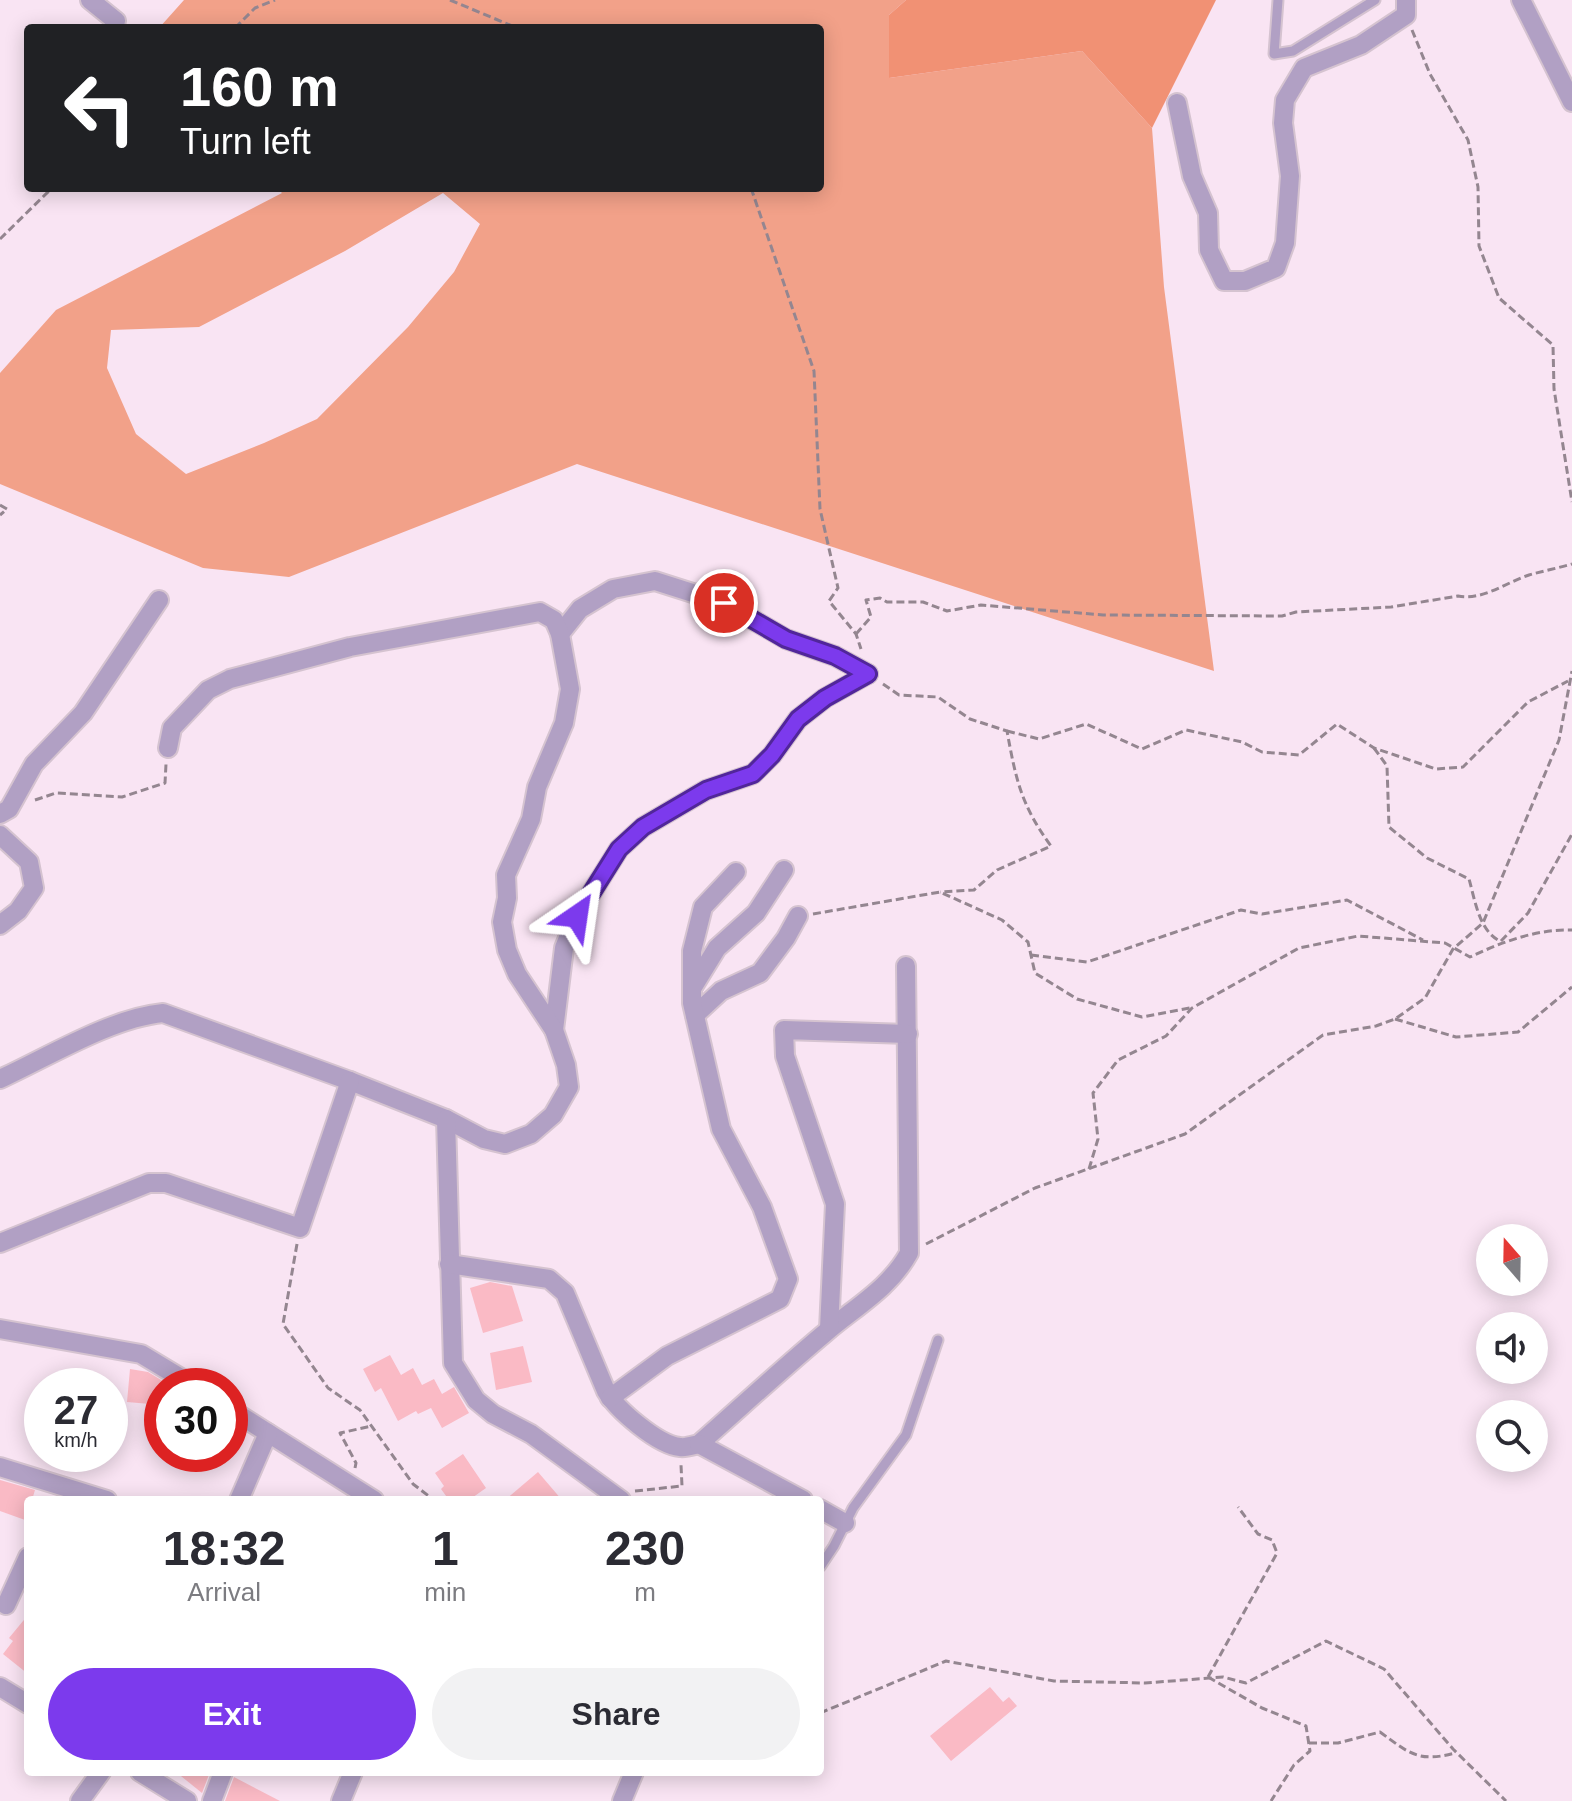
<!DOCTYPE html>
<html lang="en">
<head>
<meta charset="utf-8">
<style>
  :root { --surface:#fff; --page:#f2f2f3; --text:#2b2b33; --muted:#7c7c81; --accent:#7c3aed }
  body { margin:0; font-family:Helvetica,sans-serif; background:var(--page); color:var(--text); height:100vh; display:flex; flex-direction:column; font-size:30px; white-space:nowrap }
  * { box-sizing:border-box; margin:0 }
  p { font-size:26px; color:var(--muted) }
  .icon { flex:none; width:44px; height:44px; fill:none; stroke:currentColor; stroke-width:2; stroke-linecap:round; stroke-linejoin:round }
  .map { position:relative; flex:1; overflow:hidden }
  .sheet { position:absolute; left:24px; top:1496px; width:800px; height:280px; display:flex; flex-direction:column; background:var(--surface); border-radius:8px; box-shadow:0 4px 20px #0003 }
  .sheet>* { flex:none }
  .hud { position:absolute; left:24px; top:24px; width:800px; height:168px; border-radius:8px; box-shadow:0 4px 20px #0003; background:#202124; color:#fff; overflow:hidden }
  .needle { width:52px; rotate:340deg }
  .tools { position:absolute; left:1476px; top:1224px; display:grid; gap:16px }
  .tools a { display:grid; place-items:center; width:72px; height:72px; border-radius:50%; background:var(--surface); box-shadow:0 4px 20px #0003; font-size:40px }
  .speed { position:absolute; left:24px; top:1368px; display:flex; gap:16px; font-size:40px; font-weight:700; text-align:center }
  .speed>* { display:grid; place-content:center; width:104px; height:104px; border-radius:50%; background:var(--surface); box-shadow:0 4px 20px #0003; line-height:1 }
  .speed small { font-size:20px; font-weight:400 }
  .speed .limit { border:12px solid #d22; background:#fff; color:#111 }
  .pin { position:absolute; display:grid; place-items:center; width:68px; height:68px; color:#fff; margin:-34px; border:4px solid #fff; border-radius:50%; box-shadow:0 2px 8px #0007 }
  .me { position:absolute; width:88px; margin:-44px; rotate:32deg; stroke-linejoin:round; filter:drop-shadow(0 0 6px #0008) }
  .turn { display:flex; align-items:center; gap:28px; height:168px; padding:0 24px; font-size:36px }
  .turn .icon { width:104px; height:104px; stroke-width:2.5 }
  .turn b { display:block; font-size:56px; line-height:68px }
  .eta { display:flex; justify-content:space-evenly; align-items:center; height:136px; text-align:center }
  .eta b { font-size:48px; font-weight:700; line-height:56px }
  .action { display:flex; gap:16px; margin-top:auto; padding:16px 24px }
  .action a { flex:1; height:92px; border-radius:48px; background:var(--accent); color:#fff; font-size:32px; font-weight:700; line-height:92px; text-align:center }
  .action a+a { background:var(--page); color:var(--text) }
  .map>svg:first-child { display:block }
  .green { fill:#f2a189; fill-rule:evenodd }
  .forest { fill:#f19174 }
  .building { fill:#fabac5 }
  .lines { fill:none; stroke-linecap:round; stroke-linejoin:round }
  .lane-casing { stroke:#d5c3d0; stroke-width:13 }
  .street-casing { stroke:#d5c3d0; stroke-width:22 }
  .path { stroke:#948690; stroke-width:3; stroke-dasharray:8 4; stroke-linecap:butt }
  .lane { stroke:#b1a0c4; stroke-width:9 }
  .street { stroke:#b1a0c4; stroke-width:18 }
  .route-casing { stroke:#51269a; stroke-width:20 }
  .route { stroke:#7c3aed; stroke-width:14 }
</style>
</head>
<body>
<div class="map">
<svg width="1572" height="1801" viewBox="0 0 1572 1801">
  <rect width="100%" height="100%" fill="#f9e4f3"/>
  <!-- green -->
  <path class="green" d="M184 0H906L889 15V78L1082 51 1152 128 1164 287 1214 671 577 464 289 577 203 568 0 484V373L56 310 282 193 277 188H820V28H159ZM443 193 480 224 454 272 408 327 317 419 264 443 186 474 136 434 107 368 111 330 199 327 345 251Z"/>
  <!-- forest -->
  <polygon class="forest" points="906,0 1216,0 1152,128 1082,51 889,78 889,15"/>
  <!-- building -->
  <g class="building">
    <polygon points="490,1282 512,1286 523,1321 483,1333 470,1288"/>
    <polygon points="523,1346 532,1382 496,1390 490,1353"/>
    <polygon points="390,1355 401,1375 413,1368 422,1385 434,1379 442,1394 454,1387 469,1413 442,1428 431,1408 418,1414 416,1411 398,1421 381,1388 375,1392 363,1369"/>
    <polygon points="130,1369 148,1372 171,1386 162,1386 162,1405 127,1402"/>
    <polygon points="463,1454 486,1488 469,1500 449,1500 441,1489 444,1486 435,1473"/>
    <polygon points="538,1472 562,1500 505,1500"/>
    <polygon points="0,1480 35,1490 32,1500 28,1500 25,1520 0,1511"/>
    <polygon points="28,1615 28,1674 3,1654 13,1641 9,1638"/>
    <polygon points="990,1687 1003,1702 1009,1697 1017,1706 951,1761 930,1736"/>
    <polygon points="176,1772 210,1772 202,1793"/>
    <polygon points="234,1777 280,1801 225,1801"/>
  </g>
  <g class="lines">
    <!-- lane casing -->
    <g class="lane-casing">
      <g id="lane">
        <polyline points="1278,0 1274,54 1293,51 1375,0"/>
        <polyline points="820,1567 834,1546 853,1508 906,1435 938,1340"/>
      </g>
    </g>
    <!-- street casing -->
    <g class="street-casing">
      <g id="street">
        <polyline points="90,0 116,21"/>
        <polyline points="1521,0 1572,102"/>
        <polyline points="1177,103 1192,176 1208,213 1209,250 1224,281 1245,281 1276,268 1285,243 1290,176 1283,123 1285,100 1304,68 1361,45 1406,15 1406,0"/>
        <polyline points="560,634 580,609 613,589 655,581 724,603 786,639 835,656 868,674"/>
        <polyline points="0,814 9,809 34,764 83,713 159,600"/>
        <polyline points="0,835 29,862 34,888 18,911 0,925"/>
        <polyline points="693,987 717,948 756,913 784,870"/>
        <polyline points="695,1015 721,991 760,973 786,938 798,916"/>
        <polyline points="554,1030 564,948 577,916 619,849 643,827 706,790 753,774 772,755 798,719 825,698 868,674"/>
        <path d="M0 1079C48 1057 111 1018 163 1013L350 1081 446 1119 484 1139 505 1144 531 1134 553 1115 569 1087 566 1065 554 1030 517 974 507 950 502 922 507 898 506 875 531 819 537 787 564 723 570 689 560 634 554 620 540 612 350 647 230 679 208 690 172 728 168 748"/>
        <polyline points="446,1119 453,1363 476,1400 493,1414 531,1434 621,1500"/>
        <polyline points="0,1243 149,1183 166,1183 300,1228 350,1081"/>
        <path d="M449 1264 549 1279 565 1293 606 1391C617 1410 658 1445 680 1447 686 1448 694 1445 699 1444 741 1407 782 1369 825 1333 855 1307 889 1289 909 1253L906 966"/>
        <polyline points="0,1329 141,1354 194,1386"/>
        <polyline points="829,1329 835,1204 785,1056 784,1030 908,1034"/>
        <polyline points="610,1398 667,1356 780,1299 788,1279 762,1207 721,1129 692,1003 692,951 703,907 736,872"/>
        <polyline points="230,1409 374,1500"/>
        <polyline points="699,1444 803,1500"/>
        <polyline points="0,1467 107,1500"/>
        <polyline points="239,1500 268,1433"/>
        <polyline points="820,1509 845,1523"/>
        <polyline points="6,1605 28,1557"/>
        <polyline points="0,1687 28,1704"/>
        <polyline points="140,1772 187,1801"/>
        <polyline points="80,1801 101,1772"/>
        <polyline points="212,1801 223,1772"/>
        <polyline points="341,1801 353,1772"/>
        <polyline points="622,1801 634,1772"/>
      </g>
    </g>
    <!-- path -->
    <g class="path">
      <polyline points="450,0 517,28"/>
      <polyline points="235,28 255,8 275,0"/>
      <polyline points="1412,30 1430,74 1468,140 1478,187 1479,246 1499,298 1553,345 1554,389 1572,502"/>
      <polyline points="751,188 814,371 820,509 838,588 829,601 856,634 861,649"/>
      <polyline points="0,239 52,188"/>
      <polyline points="0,505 7,509 0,515"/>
      <path d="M856 634 871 617 866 600 880 598 887 602H923L947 611 981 605 1103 615 1282 616 1296 612 1391 607 1458 596C1482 601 1507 582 1529 575 1543 571 1558 568 1572 564"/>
      <path d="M883 684 899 695 938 697 970 719 1007 731C1016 780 1021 805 1051 846L997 870 974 890 940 892"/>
      <polyline points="1007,731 1039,739 1086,724 1142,749 1186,730 1242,742 1262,752 1299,755 1337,724 1374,748 1436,769 1463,767 1528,702 1568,681"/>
      <path d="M1374 748 1387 766 1389 827 1427 858 1469 879C1475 900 1479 931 1500 941"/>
      <polyline points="35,800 56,793 122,797 165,783 166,764"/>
      <polyline points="813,914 940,892 1002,920 1028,942 1035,973 1077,999 1142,1017 1190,1008"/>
      <polyline points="1501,941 1528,913 1572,834"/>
      <polyline points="1031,955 1087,962 1241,910 1262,914 1347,900 1423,940"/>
      <polyline points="1395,1019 1456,1037 1518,1032 1572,987"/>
      <path d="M1089 1169 1098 1139 1093 1093 1118 1060 1166 1036 1192 1008 1299 948 1358 936 1445 943 1470 957C1502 942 1536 929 1572 930"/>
      <polyline points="297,1244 283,1324 328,1388 360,1410 413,1484 434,1500"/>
      <polyline points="926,1244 1035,1188 1185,1134 1323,1035 1376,1026 1395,1019 1425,998 1453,949 1483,923 1559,740 1572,671"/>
      <polyline points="355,1468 356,1463 340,1433 372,1426"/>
      <polyline points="635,1491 682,1486 681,1465"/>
      <polyline points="1208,1677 1277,1553 1272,1540 1258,1534 1238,1507"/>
      <polyline points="1208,1677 1262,1708 1306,1726 1310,1751 1294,1765 1271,1801"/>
      <polyline points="820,1713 946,1661 1054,1681 1145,1683 1223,1677 1246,1683 1326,1641 1384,1669 1453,1749 1506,1801"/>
      <path d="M1309 1743H1338L1380 1732C1409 1753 1418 1763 1455 1753"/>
    </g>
    <!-- lane -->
    <use href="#lane" class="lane"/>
    <!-- street -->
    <use href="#street" class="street"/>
  </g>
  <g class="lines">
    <!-- route casing -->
    <g class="route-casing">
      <polyline id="route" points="577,916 619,849 643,827 706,790 753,774 772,755 798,719 825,698 868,674 835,656 786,639 724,603"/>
    </g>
    <!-- route -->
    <use href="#route" class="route"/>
  </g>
</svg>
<div class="tools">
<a><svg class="needle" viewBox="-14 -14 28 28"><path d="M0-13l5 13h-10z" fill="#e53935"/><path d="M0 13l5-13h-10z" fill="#7c7c81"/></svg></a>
<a><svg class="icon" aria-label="sound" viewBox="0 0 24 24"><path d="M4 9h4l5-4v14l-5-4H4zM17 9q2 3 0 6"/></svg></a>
<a><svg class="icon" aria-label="search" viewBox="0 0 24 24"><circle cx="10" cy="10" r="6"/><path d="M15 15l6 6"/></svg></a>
</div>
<div class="speed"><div>27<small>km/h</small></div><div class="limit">30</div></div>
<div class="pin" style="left:724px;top:603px;background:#d93025"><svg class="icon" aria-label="arrive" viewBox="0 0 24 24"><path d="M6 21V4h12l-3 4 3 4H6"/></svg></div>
<svg class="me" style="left:577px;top:916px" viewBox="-20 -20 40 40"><path d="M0-17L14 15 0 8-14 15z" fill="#7c3aed" stroke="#fff" stroke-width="4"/></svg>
<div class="hud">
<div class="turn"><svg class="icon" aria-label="left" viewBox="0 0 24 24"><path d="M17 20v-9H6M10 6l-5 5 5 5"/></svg><div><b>160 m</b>Turn left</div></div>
</div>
<section class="sheet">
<div class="eta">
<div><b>18:32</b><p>Arrival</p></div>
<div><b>1</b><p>min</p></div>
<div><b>230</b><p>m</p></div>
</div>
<div class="action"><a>Exit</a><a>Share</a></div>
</section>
</div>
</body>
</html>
